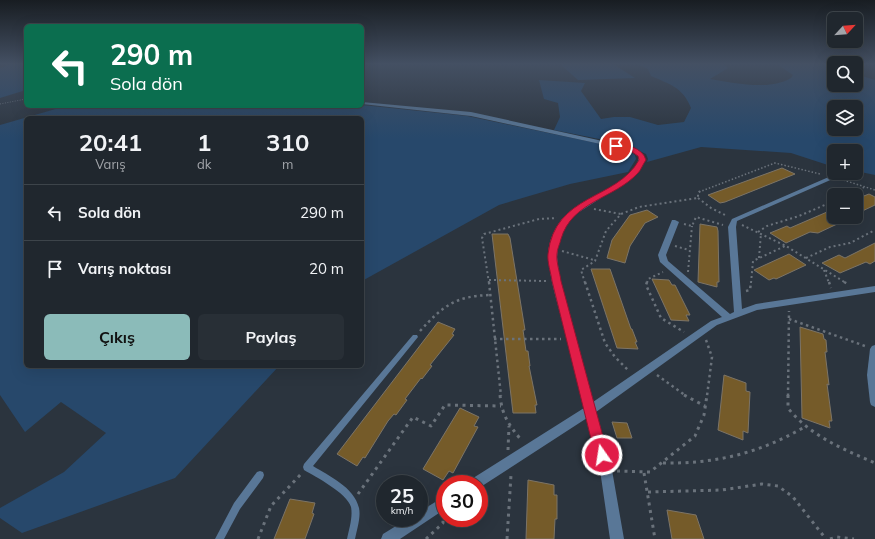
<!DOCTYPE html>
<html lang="tr">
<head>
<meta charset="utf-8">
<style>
  :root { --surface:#20272e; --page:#282f36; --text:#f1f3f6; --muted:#a2a5aa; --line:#3d444a; --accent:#8bbbb9 }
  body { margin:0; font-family:Mulish,sans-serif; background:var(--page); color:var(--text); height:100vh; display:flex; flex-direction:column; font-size:15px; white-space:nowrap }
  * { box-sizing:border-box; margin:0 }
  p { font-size:13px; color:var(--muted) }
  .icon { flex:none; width:22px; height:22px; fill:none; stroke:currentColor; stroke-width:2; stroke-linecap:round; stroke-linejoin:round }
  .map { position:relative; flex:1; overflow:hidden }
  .drawer { position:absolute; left:24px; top:116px; width:340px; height:252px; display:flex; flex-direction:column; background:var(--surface); border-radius:6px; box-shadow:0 4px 16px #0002,0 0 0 1px var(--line) }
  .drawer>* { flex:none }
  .banner { position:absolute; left:24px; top:24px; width:340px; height:84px; border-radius:6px; box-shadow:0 4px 16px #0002,0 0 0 1px var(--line); background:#0b6e4f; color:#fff; overflow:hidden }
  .needle { width:26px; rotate:64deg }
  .fabs { position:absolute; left:827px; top:12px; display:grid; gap:8px }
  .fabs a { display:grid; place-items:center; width:36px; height:36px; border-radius:6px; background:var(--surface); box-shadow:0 4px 16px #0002,0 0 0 1px var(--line); font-size:20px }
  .speed { position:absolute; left:376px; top:475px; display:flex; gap:8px; font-size:20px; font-weight:700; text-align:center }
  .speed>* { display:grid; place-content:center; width:52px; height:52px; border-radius:50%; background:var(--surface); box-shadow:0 4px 16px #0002,0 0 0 1px var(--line); line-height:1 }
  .speed small { font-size:10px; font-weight:400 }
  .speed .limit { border:6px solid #d22; background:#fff; color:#111 }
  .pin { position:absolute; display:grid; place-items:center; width:34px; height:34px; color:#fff; margin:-17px; border:2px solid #fff; border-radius:50%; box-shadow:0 1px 4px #0007 }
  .me { position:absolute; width:44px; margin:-22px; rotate:347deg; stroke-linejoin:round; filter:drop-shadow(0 0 3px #0008) }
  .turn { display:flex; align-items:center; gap:14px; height:84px; padding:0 20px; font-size:18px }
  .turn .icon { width:52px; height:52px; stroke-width:2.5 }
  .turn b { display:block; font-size:28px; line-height:34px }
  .eta { display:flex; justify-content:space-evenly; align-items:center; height:68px; text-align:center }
  .eta b { font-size:24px; font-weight:700; line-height:28px }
  .action { display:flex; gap:8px; margin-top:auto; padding:8px 20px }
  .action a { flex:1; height:46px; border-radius:6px; background:var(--accent); color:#111; font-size:16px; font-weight:700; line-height:46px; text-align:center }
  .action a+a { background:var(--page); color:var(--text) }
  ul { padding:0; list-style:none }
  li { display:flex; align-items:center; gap:12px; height:56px; padding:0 20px; border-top:1px solid var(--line) }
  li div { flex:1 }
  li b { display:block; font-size:15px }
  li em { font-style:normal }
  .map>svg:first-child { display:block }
  .green { fill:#27486b; fill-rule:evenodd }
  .building { fill:#755b29; stroke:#7c7467 }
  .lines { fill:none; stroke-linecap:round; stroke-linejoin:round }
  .path-far4 { stroke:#6a727b; stroke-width:1; stroke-dasharray:1 1.5; stroke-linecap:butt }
  .path-far3 { stroke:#6a727b; stroke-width:1.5; stroke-dasharray:1.5 2; stroke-linecap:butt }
  .path-far2 { stroke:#6a727b; stroke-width:2; stroke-dasharray:2 3; stroke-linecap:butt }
  .path-far1 { stroke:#6a727b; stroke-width:2.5; stroke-dasharray:2.5 3.5; stroke-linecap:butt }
  .path { stroke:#6a727b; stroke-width:3; stroke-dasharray:3 4.5; stroke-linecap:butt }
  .service { fill:#597797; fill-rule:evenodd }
  .minor { fill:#597797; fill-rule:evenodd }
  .route { fill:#e11d48; stroke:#92132f }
</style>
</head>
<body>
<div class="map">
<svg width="875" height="539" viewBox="0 0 875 539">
  <rect width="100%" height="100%" fill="#2b343e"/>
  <!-- green -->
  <g class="green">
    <polygon points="11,64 26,64 26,90 0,98 0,68"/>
    <polygon points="560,64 613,64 635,78 578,80"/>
    <path d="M638 64H724L728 68 710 79C735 83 769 91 791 78L793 75 777 64H834V85H856V74L875 80V175L856 171V151H834V167L791 153 701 147 647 162 648 159 646 154 624 144 554 130 560 117 558 103 544 99 539 80 585 83 581 91 601 119 614 117H630L658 125 684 122 691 108C683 87 669 84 651 76L648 69ZM834 107H856V129H834Z"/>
    <polygon points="362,105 467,116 625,149 635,155 636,159 628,172 570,184 499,205 362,281 362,118 26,118 26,366 279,366 175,478 22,533 0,518 0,508 64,472 106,433 61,402 25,432 0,395 0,125 66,106 362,106"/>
  </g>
  <!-- building -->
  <g class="building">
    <polygon points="782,168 795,174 725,202 720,203 708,195"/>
    <polygon points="869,194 875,197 875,205 856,214 856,199"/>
    <polygon points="834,209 834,217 852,217 818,233 810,232 786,243 770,233 787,226 790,228"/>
    <polygon points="647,210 658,217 645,223 630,246 625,263 607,258 612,240 630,215"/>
    <polygon points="700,224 717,227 718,231 719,282 717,282 717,287 698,282"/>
    <polygon points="492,234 508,234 510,238 525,330 523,330 526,351 528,351 530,366 529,366 537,405 535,405 536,413 513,413"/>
    <polygon points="875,243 875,261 870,264 866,262 840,273 822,263 839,255 845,258"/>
    <polygon points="789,254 806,265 776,279 774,278 769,280 754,270"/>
    <polygon points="591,269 610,269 631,329 632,329 637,342 635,342 638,349 617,348"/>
    <polygon points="652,279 669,280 672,285 675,285 690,315 686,315 689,321 671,320"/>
    <polygon points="438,322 455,329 452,334 454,335 430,365 432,366 422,379 421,378 405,399 407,400 396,415 394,414 388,421 365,458 363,457 357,466 337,454"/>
    <polygon points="800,327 823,334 824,339 826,340 827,352 825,352 829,385 827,384 832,421 829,421 830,428 802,418"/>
    <polygon points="724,375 746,383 746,391 750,392 748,433 743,431 743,440 718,430"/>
    <polygon points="460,408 479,417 474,426 478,427 453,473 449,471 443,480 423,469"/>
    <polygon points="612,422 627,423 632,438 617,438"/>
    <polygon points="528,480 554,485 554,495 557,495 557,519 555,519 554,539 526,539"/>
    <polygon points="290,499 315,503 312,513 314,514 305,539 274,539"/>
    <polygon points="667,510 696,515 704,539 672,539"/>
  </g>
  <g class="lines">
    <!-- path-far4 -->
    <polyline class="path-far4" points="0,104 26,99"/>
    <!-- path-far3 -->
    <g class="path-far3">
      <polyline points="840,179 875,190"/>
      <polyline points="699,192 775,163 820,174"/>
      <polyline points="853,192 865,187"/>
    </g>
    <!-- path-far2 -->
    <g class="path-far2">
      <polyline points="847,195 855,191"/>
      <polyline points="698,198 711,208 727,216"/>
      <polyline points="594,209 621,214"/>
      <polyline points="684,224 692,226 696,217 723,225"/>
      <polyline points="742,225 786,246 846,283"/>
      <polyline points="758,232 767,226 799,216 834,201"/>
      <polyline points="675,246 689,250"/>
      <polyline points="562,251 594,260"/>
      <polyline points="759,258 761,233"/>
      <polyline points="806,258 830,247 850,243 875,230"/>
      <polyline points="824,270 829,283"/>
      <polyline points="688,272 692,226"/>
      <polyline points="489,280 546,281"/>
      <polyline points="489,283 482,238 484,234 539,219 557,218"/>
      <polyline points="585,283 581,270 595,261 606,231 621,214 639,207 698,198 698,193 700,191"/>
      <polyline points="647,283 648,279 663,272"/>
      <polyline points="751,283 753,261 785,246"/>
    </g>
    <!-- path-far1 -->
    <g class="path-far1">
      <polyline points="489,282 501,396"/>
      <polyline points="585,282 605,343 615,357 629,371"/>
      <polyline points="647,282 646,285 661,318 684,332"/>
      <polyline points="829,282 831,288"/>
      <polyline points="844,282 848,284"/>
      <polyline points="746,291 750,290 751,282"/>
      <polyline points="789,319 865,346"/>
      <path d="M420 331C443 306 455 296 490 295"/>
      <polyline points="494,339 561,339"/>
      <polyline points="706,340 712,357 707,396"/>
      <polyline points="657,375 686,396"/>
      <polyline points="788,396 789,311"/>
    </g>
    <!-- path -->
    <g class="path">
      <path d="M500 395C502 416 509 425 522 441"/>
      <polyline points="684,395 705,406"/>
      <path d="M788 395V408C810 436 843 449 875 463"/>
      <polyline points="508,450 509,426"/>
      <path d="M663 463C715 464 761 453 806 426"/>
      <polyline points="617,471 650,472 695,436 704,415 707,395"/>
      <polyline points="644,473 655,539"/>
      <polyline points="648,492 722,490 762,484 778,486 793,497 826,539"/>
      <polyline points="358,494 413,417 431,426 445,405 501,406"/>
      <polyline points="258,539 271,506 301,474"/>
      <polyline points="426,539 443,523 443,516"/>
      <polyline points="507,539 511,475"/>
      <polyline points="830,539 837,537 854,539"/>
    </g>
    <!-- service -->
    <g class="service">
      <path d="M413 335H417L418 337 313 466C329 476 354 487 359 508 361 517 357 529 355 539H347C349 529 353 517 351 507 347 493 316 477 304 470L303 467 304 464Z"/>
      <polygon points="260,471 263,472 264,475 263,478 240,509 224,539 215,539 234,503 257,472"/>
    </g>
    <!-- minor -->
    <g class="minor">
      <path d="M362 102 471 112 630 147 643 154 645 160 638 173 632 178 573 216 565 226 559 239 557 257 560 281 593 402 711 321 722 317 660 262 658 255 672 220H675L679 222 666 255 668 261 730 314 734 312 728 227 732 219 831 176H835V178L737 221 736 227 742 309 756 304 875 286V292L757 310 717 325 596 412 612 470 624 539H610L600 470 587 418 479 488V484H468L470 480 584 408C577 378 569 347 561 317 556 297 549 277 549 257 550 246 552 234 558 225 563 216 572 210 580 204 595 195 642 176 638 156L628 150 471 116 362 104Z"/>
      <polygon points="875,345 875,407 871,405 870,402 867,375 870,349 872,346"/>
      <polygon points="445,496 445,509 400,539 381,539 383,534 409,518 419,518 419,512"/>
    </g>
  </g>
  <!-- sky -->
  <linearGradient id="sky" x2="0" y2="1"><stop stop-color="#181d22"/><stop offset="0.46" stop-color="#445063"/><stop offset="1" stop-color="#445063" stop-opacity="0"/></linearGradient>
  <rect width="875" height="139" fill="url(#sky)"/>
  <!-- route -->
  <path class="route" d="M614 144C625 143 643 148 646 160 643 164 641 170 638 173 614 199 572 201 561 239 560 244 557 249 557 254 556 262 560 273 561 281L608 455 607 460 602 461 597 460 595 455 552 281C551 273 547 262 548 254 555 193 616 201 639 160L638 156 632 152 614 147Z"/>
</svg>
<div class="fabs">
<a><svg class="needle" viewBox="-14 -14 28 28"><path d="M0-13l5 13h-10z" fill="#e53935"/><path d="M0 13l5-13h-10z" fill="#a2a5aa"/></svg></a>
<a><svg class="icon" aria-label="search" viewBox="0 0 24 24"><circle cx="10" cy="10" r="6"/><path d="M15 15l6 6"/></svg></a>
<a><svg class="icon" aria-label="layers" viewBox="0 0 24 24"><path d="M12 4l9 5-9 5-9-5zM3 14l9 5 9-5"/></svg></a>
<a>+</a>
<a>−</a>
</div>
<div class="speed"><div>25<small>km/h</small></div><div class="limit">30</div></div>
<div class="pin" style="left:616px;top:146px;background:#d93025"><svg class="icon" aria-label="arrive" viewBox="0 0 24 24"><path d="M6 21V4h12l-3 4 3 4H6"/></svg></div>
<svg class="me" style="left:602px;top:455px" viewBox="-20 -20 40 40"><circle r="17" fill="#e11d48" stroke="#fff" stroke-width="3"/><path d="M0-11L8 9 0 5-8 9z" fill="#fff"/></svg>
<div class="banner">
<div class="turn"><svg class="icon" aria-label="left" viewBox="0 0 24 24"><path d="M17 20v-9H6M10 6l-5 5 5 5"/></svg><div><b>290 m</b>Sola dön</div></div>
</div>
<section class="drawer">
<div class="eta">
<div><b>20:41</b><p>Varış</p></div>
<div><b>1</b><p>dk</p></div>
<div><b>310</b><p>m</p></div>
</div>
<ul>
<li><svg class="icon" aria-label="left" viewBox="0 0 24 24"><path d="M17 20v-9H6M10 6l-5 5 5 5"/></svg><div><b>Sola dön</b></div><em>290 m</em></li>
<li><svg class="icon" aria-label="arrive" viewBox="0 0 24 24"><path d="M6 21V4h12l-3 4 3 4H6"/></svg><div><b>Varış noktası</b></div><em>20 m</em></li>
</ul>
<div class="action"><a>Çıkış</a><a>Paylaş</a></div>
</section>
</div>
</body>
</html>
